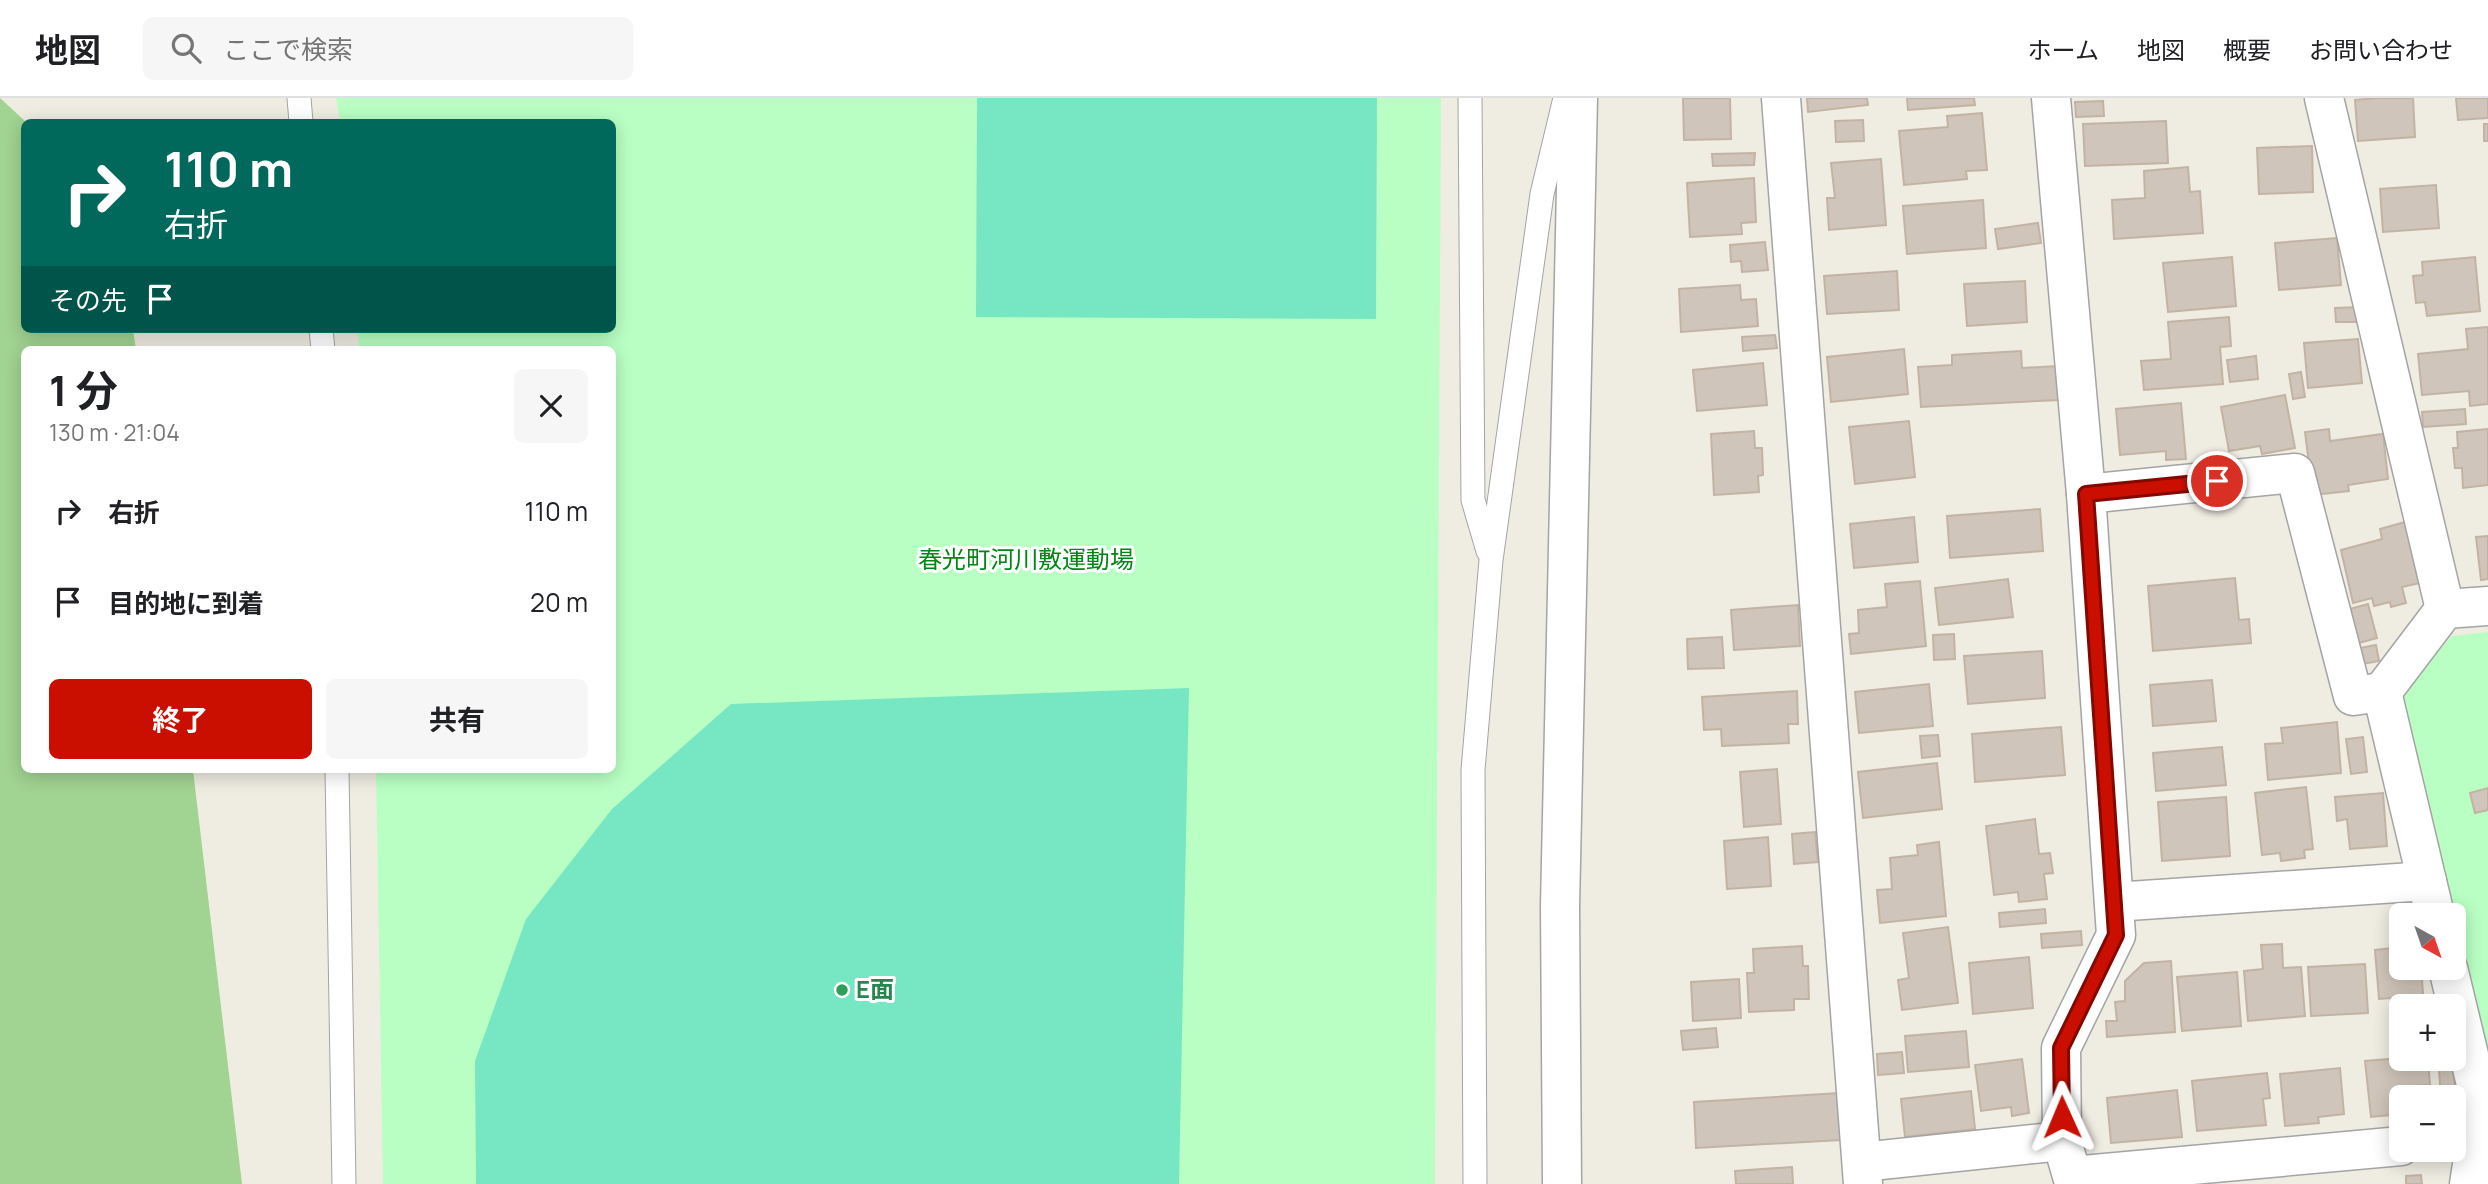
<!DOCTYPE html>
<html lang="ja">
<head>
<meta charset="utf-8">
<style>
  :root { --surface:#fff; --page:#f6f6f6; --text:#202124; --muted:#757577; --line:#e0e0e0; --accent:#ca0e00 }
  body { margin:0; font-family:Manrope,"Noto Sans JP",sans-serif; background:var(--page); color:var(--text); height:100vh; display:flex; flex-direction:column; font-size:26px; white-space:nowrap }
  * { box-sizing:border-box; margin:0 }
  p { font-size:23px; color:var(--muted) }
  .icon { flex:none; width:38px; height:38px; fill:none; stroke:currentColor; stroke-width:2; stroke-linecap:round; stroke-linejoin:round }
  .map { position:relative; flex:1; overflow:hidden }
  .drawer { position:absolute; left:21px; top:248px; width:595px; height:427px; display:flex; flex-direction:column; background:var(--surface); border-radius:10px; box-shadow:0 4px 18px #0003 }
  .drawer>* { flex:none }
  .hud { position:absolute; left:21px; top:21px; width:595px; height:214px; border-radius:10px; box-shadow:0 4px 18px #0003; background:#00695c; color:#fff; overflow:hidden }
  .needle { width:46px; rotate:140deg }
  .fabs { position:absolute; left:2389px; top:805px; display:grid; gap:14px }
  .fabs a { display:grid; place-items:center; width:77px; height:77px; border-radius:10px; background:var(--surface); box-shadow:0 4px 18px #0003; font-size:35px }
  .pin { position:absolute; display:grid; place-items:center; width:60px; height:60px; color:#fff; margin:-30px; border:4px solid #fff; border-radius:50%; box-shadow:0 2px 7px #0007 }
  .me { position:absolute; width:77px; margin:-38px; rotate:359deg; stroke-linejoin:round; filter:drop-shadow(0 0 5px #0008) }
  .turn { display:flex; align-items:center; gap:24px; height:147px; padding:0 28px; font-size:32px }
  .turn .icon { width:91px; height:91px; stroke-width:2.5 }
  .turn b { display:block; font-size:49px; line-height:60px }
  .then { display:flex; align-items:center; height:66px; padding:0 28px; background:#0003; gap:14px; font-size:26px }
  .round { display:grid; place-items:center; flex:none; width:74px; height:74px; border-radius:10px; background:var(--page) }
  .summary { display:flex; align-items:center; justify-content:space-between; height:119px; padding:0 28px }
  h1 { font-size:42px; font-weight:700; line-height:52px }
  .button { display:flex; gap:14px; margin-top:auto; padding:14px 28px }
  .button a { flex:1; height:80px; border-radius:10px; background:var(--accent); color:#fff; font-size:28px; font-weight:700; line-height:80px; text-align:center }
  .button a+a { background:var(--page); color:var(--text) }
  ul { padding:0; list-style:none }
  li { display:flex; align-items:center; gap:21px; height:91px; padding:0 28px }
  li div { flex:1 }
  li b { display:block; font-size:26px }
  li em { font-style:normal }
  header { display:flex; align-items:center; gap:42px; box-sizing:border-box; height:98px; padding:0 35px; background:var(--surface); border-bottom:2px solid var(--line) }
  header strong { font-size:33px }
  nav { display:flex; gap:38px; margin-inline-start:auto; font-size:24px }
  .search { width:490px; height:63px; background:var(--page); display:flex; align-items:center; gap:18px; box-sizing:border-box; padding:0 24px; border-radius:10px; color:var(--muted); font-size:26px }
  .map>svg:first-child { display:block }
  .forest { fill:#a1d392 }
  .park { fill:#b9ffc3 }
  .pitch { fill:#77e7c3 }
  .building { fill:#d0c5ba; stroke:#c3b3a3; stroke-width:2 }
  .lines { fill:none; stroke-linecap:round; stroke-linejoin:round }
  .lane-casing { stroke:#a4a4a4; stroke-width:25 }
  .street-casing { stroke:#a4a4a4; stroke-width:41 }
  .lane { stroke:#fff; stroke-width:23 }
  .street { stroke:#fff; stroke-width:38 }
  .route-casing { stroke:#830900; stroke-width:18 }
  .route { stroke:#ca0e00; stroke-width:12 }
  .leisure-dot { fill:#2e9e5b; stroke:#fff; stroke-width:2.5 }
  .labels { text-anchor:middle; stroke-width:6; stroke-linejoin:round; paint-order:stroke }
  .park-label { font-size:24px; fill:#008614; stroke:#fff }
  .leisure-label { font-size:24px; font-weight:bold; fill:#27864d; stroke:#fff; text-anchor:start }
</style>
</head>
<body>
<header>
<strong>地図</strong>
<div class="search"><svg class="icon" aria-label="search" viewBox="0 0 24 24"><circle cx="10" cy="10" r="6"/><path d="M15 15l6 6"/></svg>ここで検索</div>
<nav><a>ホーム</a><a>地図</a><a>概要</a><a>お問い合わせ</a></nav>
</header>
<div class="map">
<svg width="2488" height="1086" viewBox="0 0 2488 1086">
  <rect width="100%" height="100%" fill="#efece2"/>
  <!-- forest -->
  <polygon class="forest" points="0,0 26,24 24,231 133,231 136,252 24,252 24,672 193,672 242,1086 0,1086"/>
  <!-- park -->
  <g class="park">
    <polygon points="336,0 1441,0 1435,1086 383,1086 376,672 612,672 612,252 359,252 358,231 612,231 612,24 340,24"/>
    <polygon points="2488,534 2488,951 2400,596 2452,538"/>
  </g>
  <!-- pitch -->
  <g class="pitch">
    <polygon points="977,0 1377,0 1376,221 976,219"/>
    <polygon points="1189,590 1179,1086 476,1086 475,963 526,821 612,711 731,606"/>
  </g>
  <!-- building -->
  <g class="building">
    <polygon points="1683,0 1730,0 1731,41 1684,42"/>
    <polygon points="1807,0 1867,0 1868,7 1808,14"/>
    <polygon points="1907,0 1974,0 1975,7 1908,12"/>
    <polygon points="2376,0 2413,0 2415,39 2358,43 2355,2"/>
    <polygon points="2456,0 2488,0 2488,20 2458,22"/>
    <polygon points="2103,3 2104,18 2076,19 2075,4"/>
    <polygon points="1982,15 1987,72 1966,73 1967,81 1904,87 1899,33 1948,29 1947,18"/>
    <polygon points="1863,22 1864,43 1836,44 1835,23"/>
    <polygon points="2166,23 2168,65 2085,68 2083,26"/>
    <rect x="2484" y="26" width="4" height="17"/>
    <polygon points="2312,48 2313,94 2259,96 2257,50"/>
    <polygon points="1755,55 1754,67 1713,68 1712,56"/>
    <polygon points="1881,61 1886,127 1829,132 1827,100 1835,100 1831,65"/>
    <polygon points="2188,69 2190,94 2200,93 2203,135 2114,141 2112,102 2145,100 2144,73"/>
    <polygon points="1754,80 1756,124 1741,125 1742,136 1690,139 1687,85"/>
    <polygon points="2436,87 2439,130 2383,134 2380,91"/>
    <polygon points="1983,102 1986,150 1907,156 1903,108"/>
    <polygon points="2038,125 2041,145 1998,151 1995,131"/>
    <polygon points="2337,140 2341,187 2279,192 2275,145"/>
    <polygon points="1765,144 1768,172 1742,174 1741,163 1731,164 1730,147"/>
    <polygon points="2232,159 2236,208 2168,214 2163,165"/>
    <polygon points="2475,159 2480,213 2427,218 2425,204 2416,205 2413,178 2423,177 2422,164"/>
    <polygon points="1897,173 1899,212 1827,216 1824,178"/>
    <polygon points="2025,183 2027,224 1967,228 1964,186"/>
    <polygon points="1740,187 1741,202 1756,201 1758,228 1681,234 1679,191"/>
    <polygon points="2360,209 2360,224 2336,224 2335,210"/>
    <polygon points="2229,219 2231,248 2220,249 2223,286 2144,292 2141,263 2171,261 2168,224"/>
    <polygon points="2488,229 2488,306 2470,308 2469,293 2422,297 2418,256 2468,251 2466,231"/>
    <polygon points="1775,237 1777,250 1743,253 1742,239"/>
    <polygon points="2358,241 2362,285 2308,290 2304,245"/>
    <polygon points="1904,251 1908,296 1831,304 1827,259"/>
    <polygon points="2021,253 2022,270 2057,268 2059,302 1921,309 1918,269 1952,267 1952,257"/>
    <polygon points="2256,258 2258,281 2230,284 2227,262"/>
    <polygon points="1763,265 1767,307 1697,313 1693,272"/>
    <polygon points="2301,274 2305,299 2293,301 2289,276"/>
    <polygon points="2285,297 2295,350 2262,356 2260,348 2229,353 2221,309"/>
    <polygon points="2181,305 2186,361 2166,362 2166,353 2120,357 2116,311"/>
    <polygon points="2465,311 2466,326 2423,329 2422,314"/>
    <polygon points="1909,323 1915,379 1855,386 1849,329"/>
    <polygon points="2329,331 2330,343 2383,336 2388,381 2348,387 2349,393 2313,397 2305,334"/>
    <polygon points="2488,331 2488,387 2463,390 2462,370 2455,370 2453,350 2458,350 2457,334"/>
    <polygon points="1754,333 1755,350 1762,350 1763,377 1758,378 1759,394 1714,397 1711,336"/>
    <polygon points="2040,411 2043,453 1950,460 1947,418"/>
    <polygon points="1914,419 1918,464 1854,470 1850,426"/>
    <polygon points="2405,424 2420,485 2402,489 2406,505 2391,509 2390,504 2374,508 2372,500 2353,505 2341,452 2382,441 2380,431"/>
    <polygon points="2488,438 2488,481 2481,482 2476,439"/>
    <polygon points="2235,480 2239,522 2249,521 2251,545 2153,553 2148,488"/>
    <polygon points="2008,481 2013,519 1939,527 1935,490"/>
    <polygon points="1920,483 1926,548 1851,556 1849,536 1859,535 1858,512 1887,509 1885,486"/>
    <polygon points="2368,506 2377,540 2355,546 2346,512"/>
    <polygon points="1798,507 1800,548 1734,552 1731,512"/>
    <polygon points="1954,536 1955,561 1934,562 1933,537"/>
    <polygon points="1722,539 1724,570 1688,571 1687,541"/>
    <polygon points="2376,547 2379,563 2362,566 2360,550"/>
    <polygon points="2042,553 2045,600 1968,606 1964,558"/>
    <polygon points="2212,582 2216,623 2153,628 2150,587"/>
    <polygon points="1929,586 1933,628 1859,635 1855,594"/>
    <polygon points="1797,593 1798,626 1788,626 1789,645 1722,648 1721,631 1704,632 1702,599"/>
    <polygon points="2337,624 2341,675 2268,682 2265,646 2283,645 2281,630"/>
    <polygon points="2061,629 2065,677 1975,684 1972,636"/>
    <polygon points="1938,637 1940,658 1922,660 1920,638"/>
    <polygon points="2363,639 2367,674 2351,676 2346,641"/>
    <polygon points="2222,649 2226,687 2156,693 2153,655"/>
    <polygon points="1937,665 1942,711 1863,720 1858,674"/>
    <polygon points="1777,671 1781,726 1744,729 1740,674"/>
    <polygon points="2306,689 2313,751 2304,752 2305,760 2281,763 2280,755 2262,757 2255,695"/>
    <polygon points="2488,690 2488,712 2475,715 2470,695"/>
    <polygon points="2383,695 2387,748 2350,751 2347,721 2337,723 2335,699"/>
    <polygon points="2226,699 2230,758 2162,763 2158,704"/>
    <polygon points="2035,721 2039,756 2050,755 2053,775 2044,776 2047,801 2019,804 2018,794 1994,797 1986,728"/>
    <polygon points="1815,734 1818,764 1794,766 1792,736"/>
    <polygon points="1768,739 1771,788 1727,791 1724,743"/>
    <polygon points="1939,744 1946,818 1880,825 1877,792 1892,791 1890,760 1918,757 1917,747"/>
    <polygon points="2045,811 2046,825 2000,829 1999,815"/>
    <polygon points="1948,829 1958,905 1902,912 1898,882 1909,880 1903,835"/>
    <polygon points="2081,833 2082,847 2042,850 2041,836"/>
    <polygon points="2282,846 2283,870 2301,869 2305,918 2248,923 2244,873 2263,871 2261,847"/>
    <polygon points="1802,848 1803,868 1808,868 1809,901 1794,901 1794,912 1749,914 1747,875 1754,875 1753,851"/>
    <polygon points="2401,849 2401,870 2421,870 2424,908 2401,908 2401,914 2392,915 2391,900 2379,901 2375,852"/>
    <polygon points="2029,859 2033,910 1973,916 1969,865"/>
    <polygon points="2171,863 2175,934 2107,939 2106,923 2117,923 2115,904 2125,903 2125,883 2144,865"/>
    <polygon points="2365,866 2368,915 2311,918 2308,869"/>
    <polygon points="2237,874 2241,928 2182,933 2177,879"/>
    <polygon points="1739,881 1741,920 1693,923 1691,884"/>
    <polygon points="1716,930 1718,949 1683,952 1681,933"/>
    <polygon points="1966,933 1969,969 1908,974 1905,938"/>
    <polygon points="1902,954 1904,975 1878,977 1877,956"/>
    <polygon points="2401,960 2428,961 2430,987 2414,988 2415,999 2401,999 2401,1016 2371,1019 2365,963"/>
    <polygon points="2022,961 2029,1015 2012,1018 2011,1009 1981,1013 1975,967"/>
    <polygon points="2340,970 2344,1016 2318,1019 2319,1025 2285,1028 2280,976"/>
    <polygon points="2453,970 2456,1000 2441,999 2439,972"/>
    <polygon points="2267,975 2270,1000 2263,1001 2266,1027 2197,1033 2192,983"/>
    <polygon points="2177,992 2182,1039 2111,1045 2107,1000"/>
    <polygon points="1971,993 1975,1031 1905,1039 1901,1001"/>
    <polygon points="1839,995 1841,1042 1696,1050 1694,1004"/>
    <polygon points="1792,1069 1793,1086 1736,1086 1735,1073"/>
    <polygon points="2421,1077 2422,1086 2406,1086 2406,1078"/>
  </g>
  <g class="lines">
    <!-- lane casing -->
    <g class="lane-casing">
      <g id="lane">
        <polyline points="299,0 301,24"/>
        <polyline points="1470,0 1473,402 1488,453"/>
        <polyline points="321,231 323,252"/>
        <polyline points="337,672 344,1086"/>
        <polyline points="1475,1086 1473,672 1491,462 1542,96 1565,0"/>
      </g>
    </g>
    <!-- street casing -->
    <g class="street-casing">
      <g id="street">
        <polyline points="1781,0 1863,1086"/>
        <polyline points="2051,0 2086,396 2116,837 2061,950 2062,1043 2072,1078 2401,1048"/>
        <polyline points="2324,0 2445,511"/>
        <polyline points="2086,396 2295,375 2353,598 2382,594 2435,817"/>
        <polyline points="2382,594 2445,511 2488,508"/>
        <polyline points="2114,804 2427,783"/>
        <polyline points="2448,870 2481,1007 2469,1086"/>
        <polyline points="1862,1064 2062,1043"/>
        <polyline points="1562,1086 1560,808 1578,0"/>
      </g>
    </g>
    <!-- lane -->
    <use href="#lane" class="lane"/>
    <!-- street -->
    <use href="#street" class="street"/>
  </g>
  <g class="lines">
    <!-- route casing -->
    <g class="route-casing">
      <polyline id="route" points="2062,1019 2061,950 2116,837 2086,396 2217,383"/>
    </g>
    <!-- route -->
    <use href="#route" class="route"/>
  </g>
  <!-- markers -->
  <circle class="leisure-dot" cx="842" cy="892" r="7"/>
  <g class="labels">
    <!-- park labels -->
    <g class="park-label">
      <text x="1026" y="470">春光町河川敷運動場</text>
    </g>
    <!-- leisure labels -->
    <g class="leisure-label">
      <text x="856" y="900">E面</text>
    </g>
  </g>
</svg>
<div class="fabs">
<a><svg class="needle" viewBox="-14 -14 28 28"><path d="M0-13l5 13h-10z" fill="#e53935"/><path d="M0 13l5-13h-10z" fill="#757577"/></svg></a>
<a>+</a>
<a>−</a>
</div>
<div class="pin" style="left:2217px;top:383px;background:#d93025"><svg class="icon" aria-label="arrive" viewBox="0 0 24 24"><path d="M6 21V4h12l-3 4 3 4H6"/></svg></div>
<svg class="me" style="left:2062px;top:1019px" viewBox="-20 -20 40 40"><path d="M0-17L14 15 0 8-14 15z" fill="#ca0e00" stroke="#fff" stroke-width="4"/></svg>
<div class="hud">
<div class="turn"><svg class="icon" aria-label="right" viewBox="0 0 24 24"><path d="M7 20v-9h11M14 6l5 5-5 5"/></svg><div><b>110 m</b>右折</div></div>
<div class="then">その先<svg class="icon" aria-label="arrive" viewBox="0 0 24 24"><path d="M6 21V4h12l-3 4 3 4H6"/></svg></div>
</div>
<section class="drawer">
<div class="summary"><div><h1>1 分</h1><p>130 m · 21:04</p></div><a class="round"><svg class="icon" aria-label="close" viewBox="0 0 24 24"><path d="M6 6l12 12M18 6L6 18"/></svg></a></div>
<ul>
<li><svg class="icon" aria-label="right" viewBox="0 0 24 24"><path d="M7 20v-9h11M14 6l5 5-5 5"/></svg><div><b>右折</b></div><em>110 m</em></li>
<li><svg class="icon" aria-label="arrive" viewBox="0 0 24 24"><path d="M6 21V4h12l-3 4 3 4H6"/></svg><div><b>目的地に到着</b></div><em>20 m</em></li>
</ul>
<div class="button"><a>終了</a><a>共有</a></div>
</section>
</div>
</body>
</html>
